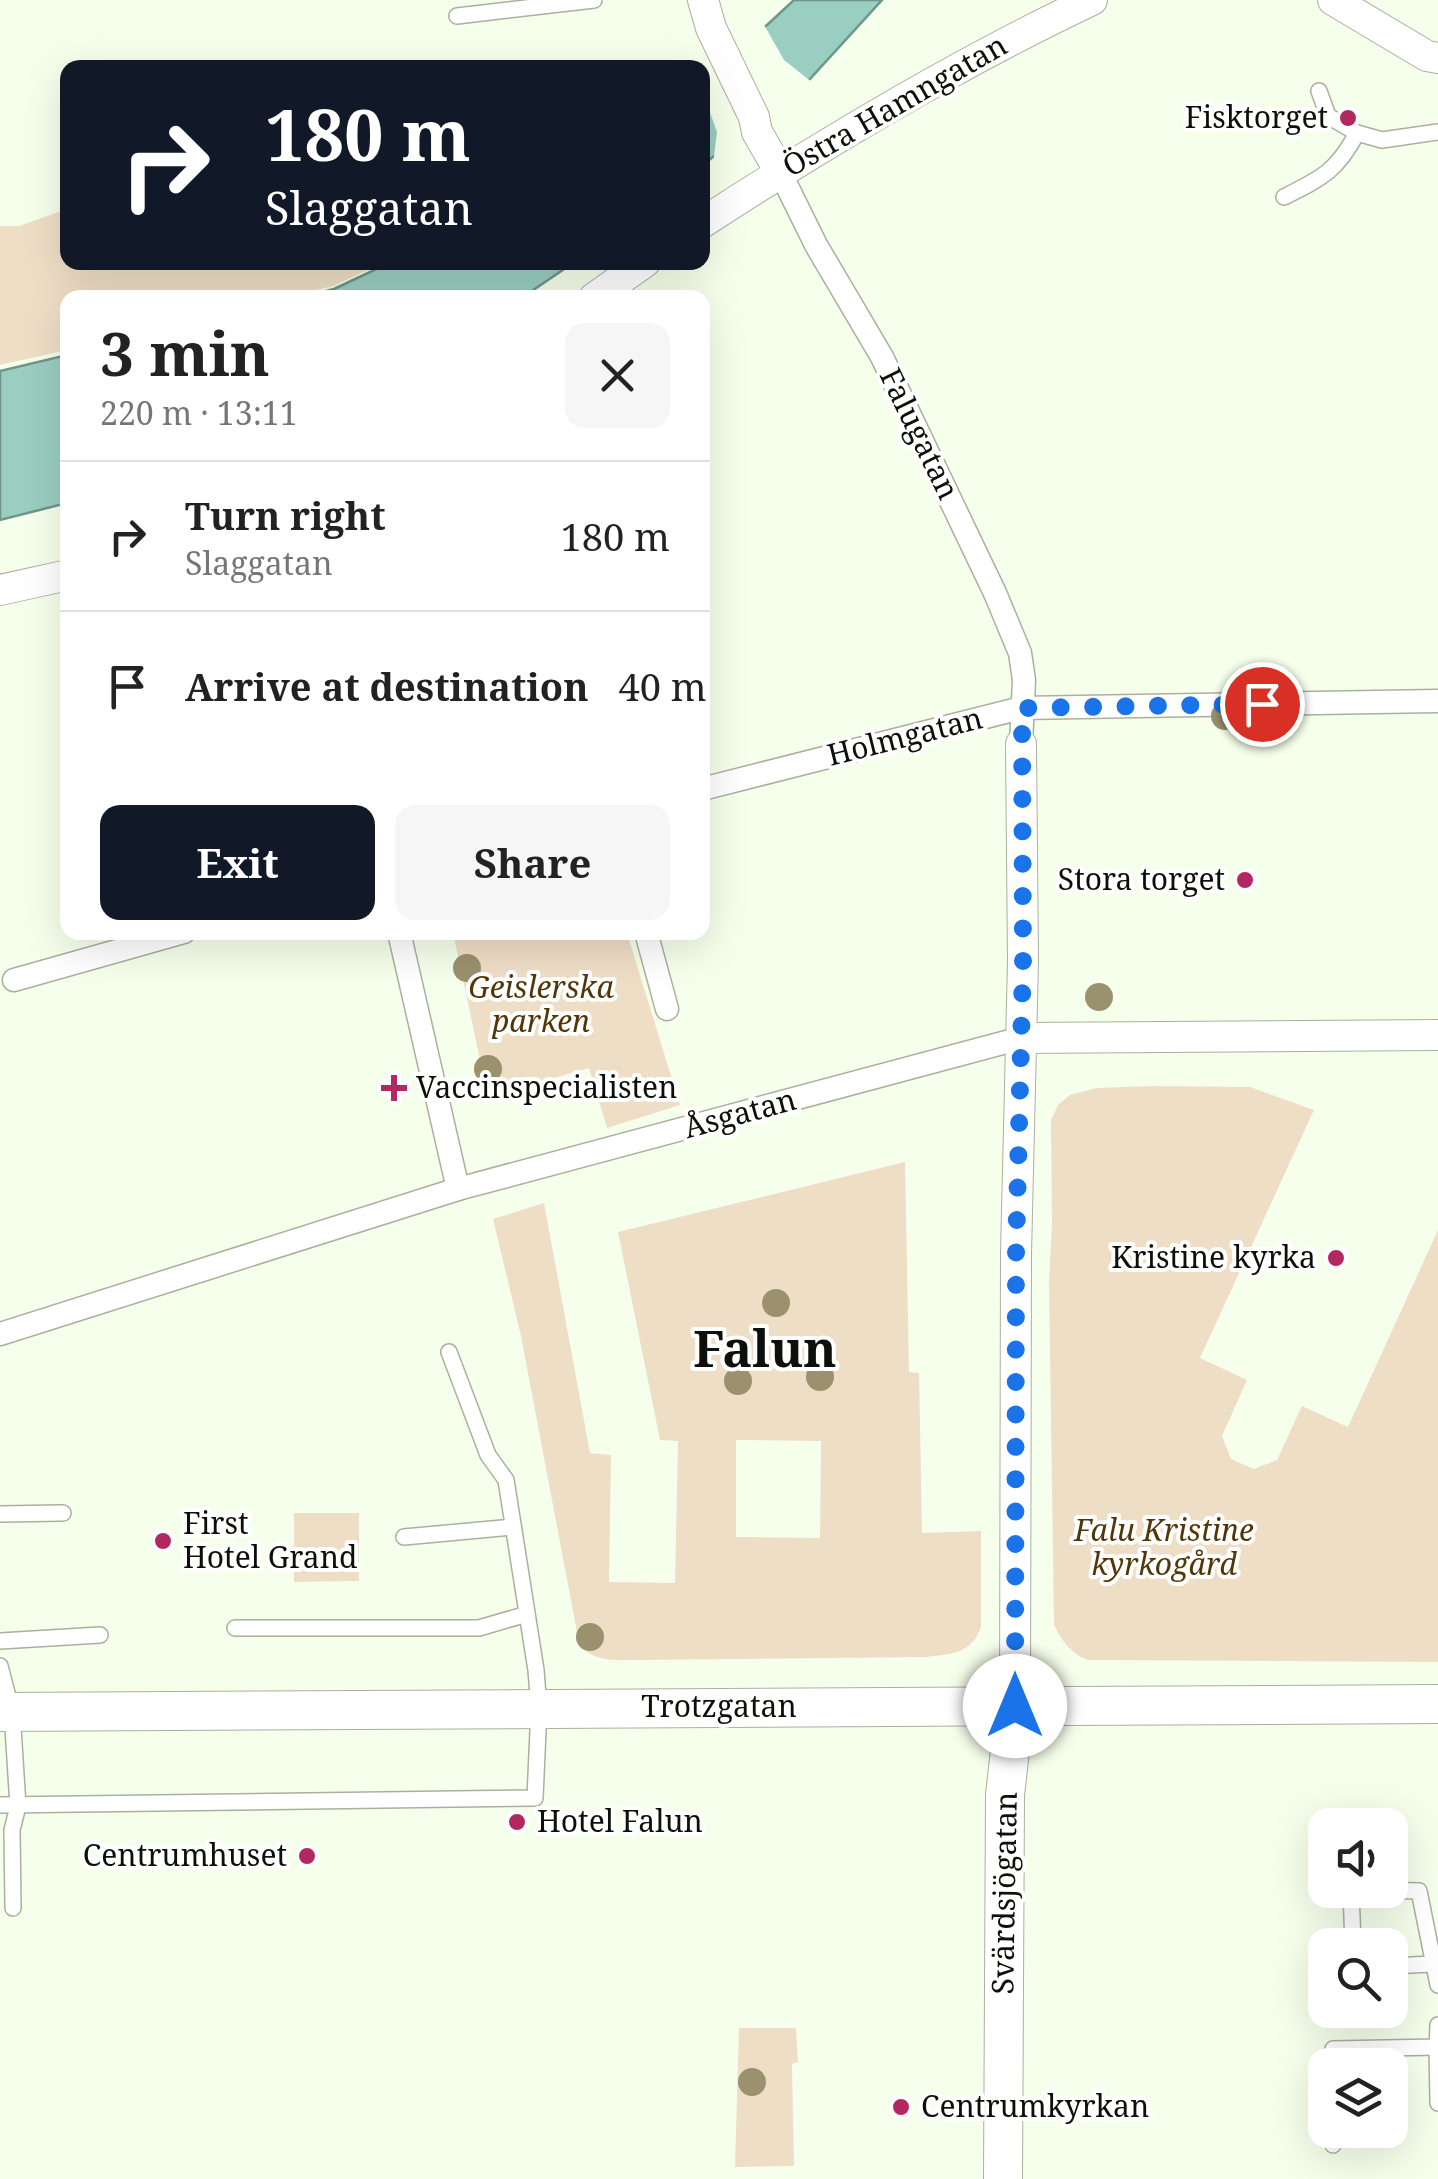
<!DOCTYPE html>
<html lang="en">
<head>
<meta charset="utf-8">
<style>
  :root { --surface:#fff; --page:#f6f6f6; --text:#222; --muted:#767676; --line:#e0e0e0; --accent:#111827 }
  body { margin:0; font-family:"Noto Serif",serif; background:var(--page); color:var(--text); height:100vh; display:flex; flex-direction:column; font-size:38px; white-space:nowrap }
  * { box-sizing:border-box; margin:0 }
  p { font-size:32px; color:var(--muted) }
  .icon { flex:none; width:55px; height:55px; fill:none; stroke:currentColor; stroke-width:2; stroke-linecap:round; stroke-linejoin:round }
  .map { position:relative; flex:1; overflow:hidden }
  .drawer { position:absolute; left:60px; top:290px; width:650px; height:650px; display:flex; flex-direction:column; background:var(--surface); border-radius:20px; box-shadow:0 10px 40px #0002 }
  .drawer>* { flex:none }
  .banner { position:absolute; left:60px; top:60px; width:650px; height:210px; border-radius:20px; box-shadow:0 10px 40px #0002; background:#111827; color:#fff; overflow:hidden }
  .buttons { position:absolute; left:1308px; top:1808px; display:grid; gap:20px }
  .buttons a { display:grid; place-items:center; width:100px; height:100px; border-radius:20px; background:var(--surface); box-shadow:0 10px 40px #0002; font-size:50px }
  .pin { position:absolute; display:grid; place-items:center; width:85px; height:85px; color:#fff; margin:-42px; border:5px solid #fff; border-radius:50%; box-shadow:0 2px 10px #0007 }
  .me { position:absolute; width:110px; margin:-55px; rotate:0deg; stroke-linejoin:round; filter:drop-shadow(0 0 8px #0008) }
  .turn { display:flex; align-items:center; gap:35px; height:210px; padding:0 40px; font-size:45px }
  .turn .icon { width:130px; height:130px; stroke-width:2.5 }
  .turn b { display:block; font-size:70px; line-height:85px }
  .round { display:grid; place-items:center; flex:none; width:105px; height:105px; border-radius:20px; background:var(--page) }
  .head { display:flex; align-items:center; justify-content:space-between; height:170px; padding:0 40px }
  h1 { font-size:60px; font-weight:700; line-height:75px }
  .cta { display:flex; gap:20px; margin-top:auto; padding:20px 40px }
  .cta a { flex:1; height:115px; border-radius:20px; background:var(--accent); color:#fff; font-size:40px; font-weight:700; line-height:115px; text-align:center }
  .cta a+a { background:var(--page); color:var(--text) }
  ul { padding:0; list-style:none }
  li { display:flex; align-items:center; gap:30px; height:150px; padding:0 40px; border-top:2px solid var(--line) }
  li div { flex:1 }
  li b { display:block; font-size:38px }
  li em { font-style:normal }
  .map>svg:first-child { display:block }
  .green { fill:#efdec6; fill-rule:evenodd }
  .water { fill:#9acec0; stroke:#709589; stroke-width:2.5 }
  .pier { fill:#f6ffeb }
  .lines { fill:none; stroke-linecap:round; stroke-linejoin:round }
  .service-casing { stroke:#a9b19e; stroke-width:18 }
  .pedestrian-casing { stroke:#a9b19e; stroke-width:25 }
  .minor-casing { stroke:#a9b19e; stroke-width:32 }
  .tertiary-casing { stroke:#a9b19e; stroke-width:40 }
  .service { stroke:#fff; stroke-width:15 }
  .pedestrian { stroke:#fff; stroke-width:22 }
  .minor { stroke:#fff; stroke-width:30 }
  .tertiary { stroke:#fff; stroke-width:38 }
  .tree { fill:#9b916e }
  .route { stroke:#1a73e8; stroke-width:18; stroke-dasharray:0 32.4 }
  .poi-dot { fill:#b42861; stroke:#fff; stroke-width:4 }
  .labels { text-anchor:middle; stroke-width:8; stroke-linejoin:round; paint-order:stroke }
  .street-label { font-size:30px; fill:#0d100a; stroke:#fff }
  .poi-label { font-size:30px; fill:#0d100a; stroke:#fff; text-anchor:end }
  .park-label { font-size:30px; font-style:italic; fill:#513708; stroke:#fff }
  .town-label { font-size:50px; font-weight:bold; fill:#0d100a; stroke:#fff }
</style>
</head>
<body>
<div class="map">
<svg width="1438" height="2179" viewBox="0 0 1438 2179">
  <rect width="100%" height="100%" fill="#f6ffeb"/>
  <!-- green -->
  <g class="green">
    <polygon points="67,209 68,262 382,263 333,286 286,297 68,298 67,350 0,365 0,226 19,226"/>
    <polygon points="453,933 627,933 680,1105 607,1128 589,1068 488,1097"/>
    <path d="M1152 1086 1250 1087 1314 1110 1200 1358 1247 1380 1222 1436 1231 1459 1254 1469 1277 1460 1302 1406 1348 1427 1438 1230V1662L1088 1660C1070 1653 1063 1642 1054 1625L1049 1283 1052 1223 1051 1120 1058 1105 1070 1095 1097 1088Z"/>
    <path d="M905 1162 909 1372 919 1373 922 1533 981 1531V1627C971 1655 950 1654 925 1657L638 1660C616 1660 592 1663 579 1643L521 1336 493 1219 544 1203 590 1453 611 1455 609 1582 675 1583 678 1441 660 1440 618 1232ZM736 1440 821 1441 820 1538 736 1537Z"/>
    <polygon points="294,1513 359,1513 359,1581 294,1582"/>
    <polygon points="739,2028 796,2028 798,2062 792,2064 794,2166 735,2167"/>
  </g>
  <!-- water -->
  <g class="water">
    <polygon points="794,0 882,0 809,80 703,165 703,74 767,25"/>
    <polygon points="389,263 573,263 523,297 300,298 334,289"/>
    <polygon points="67,355 67,503 0,520 0,371"/>
  </g>
  <!-- pier -->
  <polygon class="pier" points="763,23 784,60 813,83 713,164 717,132 703,93 703,69"/>
  <g class="lines">
    <!-- service casing -->
    <g class="service-casing">
      <g id="service">
        <polyline points="457,16 594,0"/>
        <polyline points="1319,91 1328,116 1357,133 1382,140 1438,132"/>
        <path d="M1284 197C1322 178 1337 171 1357 133"/>
        <polyline points="0,1514 63,1513"/>
        <polyline points="404,1537 513,1527"/>
        <polyline points="235,1628 479,1628 527,1614"/>
        <polyline points="0,1641 100,1635"/>
        <polyline points="0,1666 12,1712 18,1806 12,1830 13,1908"/>
        <polyline points="0,1805 535,1798 539,1708 536,1670 506,1480 488,1455 449,1352"/>
        <polyline points="1351,1890 1353,1945"/>
        <polyline points="1373,1890 1419,1891 1438,1985"/>
        <polyline points="1390,1966 1432,1964"/>
        <polyline points="1437,2047 1438,2103"/>
        <polyline points="1333,2065 1333,2049 1437,2047 1438,2025"/>
        <polyline points="1333,2130 1333,2145"/>
      </g>
    </g>
    <!-- pedestrian casing -->
    <g class="pedestrian-casing">
      <g id="pedestrian">
        <polyline points="780,172 816,245 882,357 995,593 1020,653 1024,680 1021,744"/>
        <polyline points="702,789 1021,708 1438,701"/>
        <polyline points="399,932 458,1189"/>
        <polyline points="646,932 667,1009"/>
        <polyline points="14,980 184,932"/>
        <polyline points="0,1334 458,1189 1021,1038"/>
      </g>
    </g>
    <!-- minor casing -->
    <g class="minor-casing">
      <g id="minor">
        <polyline points="703,0 711,28 754,117 757,132 780,172"/>
        <polyline points="1333,0 1427,56 1438,58"/>
        <path d="M702 223C828 141 957 64 1092 0"/>
        <polyline points="594,298 645,262"/>
        <polyline points="0,590 68,575"/>
        <polyline points="1021,1038 1438,1035"/>
        <polyline points="1015,1706 1016,1254 1023,961 1021,744"/>
      </g>
    </g>
    <!-- tertiary casing -->
    <g class="tertiary-casing">
      <g id="tertiary">
        <polyline points="0,1712 1438,1704"/>
        <polyline points="1003,2179 1005,1795 1015,1706"/>
      </g>
    </g>
    <!-- service -->
    <use href="#service" class="service"/>
    <!-- pedestrian -->
    <use href="#pedestrian" class="pedestrian"/>
    <!-- minor -->
    <use href="#minor" class="minor"/>
    <!-- tertiary -->
    <use href="#tertiary" class="tertiary"/>
  </g>
  <!-- trees -->
  <g class="tree">
    <circle cx="1225" cy="716" r="14"/>
    <circle cx="467" cy="968" r="14"/>
    <circle cx="1099" cy="997" r="14"/>
    <circle cx="488" cy="1069" r="14"/>
    <circle cx="776" cy="1303" r="14"/>
    <circle cx="820" cy="1377" r="14"/>
    <circle cx="738" cy="1381" r="14"/>
    <circle cx="590" cy="1637" r="14"/>
    <circle cx="752" cy="2082" r="14"/>
  </g>
  <g class="lines">
    <!-- route -->
    <polyline class="route" points="1015,1706 1016,1254 1023,961 1022,708 1262,704"/>
  </g>
  <!-- markers -->
  <g class="poi-dot">
    <circle cx="1348" cy="118" r="10"/>
    <circle cx="1245" cy="880" r="10"/>
    <path d="M389 1073h10v10h10v10h-10v10h-10v-10h-10v-10h10z"/>
    <circle cx="1336" cy="1258" r="10"/>
    <circle cx="163" cy="1541" r="10"/>
    <circle cx="517" cy="1822" r="10"/>
    <circle cx="307" cy="1856" r="10"/>
    <circle cx="901" cy="2107" r="10"/>
  </g>
  <g class="labels">
    <!-- street labels -->
    <g class="street-label">
      <text transform="translate(895 106) rotate(-30)" y="10">Östra Hamngatan</text>
      <text transform="translate(919 434) rotate(64)" y="10">Falugatan</text>
      <text transform="translate(905 737) rotate(-14)" y="10">Holmgatan</text>
      <text transform="translate(740 1114) rotate(-15)" y="10">Åsgatan</text>
      <text x="719" y="1717">Trotzgatan</text>
      <text transform="translate(1005 1893) rotate(-89)" y="10">Svärdsjögatan</text>
    </g>
    <!-- poi labels -->
    <g class="poi-label">
      <text x="1328" y="128">Fisktorget</text>
      <text x="1225" y="890">Stora torget</text>
      <text x="416" y="1098" text-anchor="start">Vaccinspecialisten</text>
      <text x="1316" y="1268">Kristine kyrka</text>
      <text x="183" y="1534" text-anchor="start">First<tspan x="183" dy="34">Hotel Grand</tspan></text>
      <text x="537" y="1832" text-anchor="start">Hotel Falun</text>
      <text x="287" y="1866">Centrumhuset</text>
      <text x="921" y="2117" text-anchor="start">Centrumkyrkan</text>
    </g>
    <!-- park labels -->
    <g class="park-label">
      <text x="541" y="998">Geislerska<tspan x="541" dy="34">parken</tspan></text>
      <text x="1164" y="1541">Falu Kristine<tspan x="1164" dy="34">kyrkogård</tspan></text>
    </g>
    <!-- town labels -->
    <g class="town-label">
      <text x="765" y="1367">Falun</text>
    </g>
  </g>
</svg>
<div class="buttons">
<a><svg class="icon" aria-label="sound" viewBox="0 0 24 24"><path d="M4 9h4l5-4v14l-5-4H4zM17 9q2 3 0 6"/></svg></a>
<a><svg class="icon" aria-label="search" viewBox="0 0 24 24"><circle cx="10" cy="10" r="6"/><path d="M15 15l6 6"/></svg></a>
<a><svg class="icon" aria-label="layers" viewBox="0 0 24 24"><path d="M12 4l9 5-9 5-9-5zM3 14l9 5 9-5"/></svg></a>
</div>
<div class="pin" style="left:1262px;top:704px;background:#d93025"><svg class="icon" aria-label="arrive" viewBox="0 0 24 24"><path d="M6 21V4h12l-3 4 3 4H6"/></svg></div>
<svg class="me" style="left:1015px;top:1706px" viewBox="-20 -20 40 40"><circle r="19" fill="#fff"/><path d="M0-13L10 11 0 6-10 11z" fill="#1a73e8"/></svg>
<div class="banner">
<div class="turn"><svg class="icon" aria-label="right" viewBox="0 0 24 24"><path d="M7 20v-9h11M14 6l5 5-5 5"/></svg><div><b>180 m</b>Slaggatan</div></div>
</div>
<section class="drawer">
<div class="head"><div><h1>3 min</h1><p>220 m · 13:11</p></div><a class="round"><svg class="icon" aria-label="close" viewBox="0 0 24 24"><path d="M6 6l12 12M18 6L6 18"/></svg></a></div>
<ul>
<li><svg class="icon" aria-label="right" viewBox="0 0 24 24"><path d="M7 20v-9h11M14 6l5 5-5 5"/></svg><div><b>Turn right</b><p>Slaggatan</p></div><em>180 m</em></li>
<li><svg class="icon" aria-label="arrive" viewBox="0 0 24 24"><path d="M6 21V4h12l-3 4 3 4H6"/></svg><div><b>Arrive at destination</b></div><em>40 m</em></li>
</ul>
<div class="cta"><a>Exit</a><a>Share</a></div>
</section>
</div>
</body>
</html>
